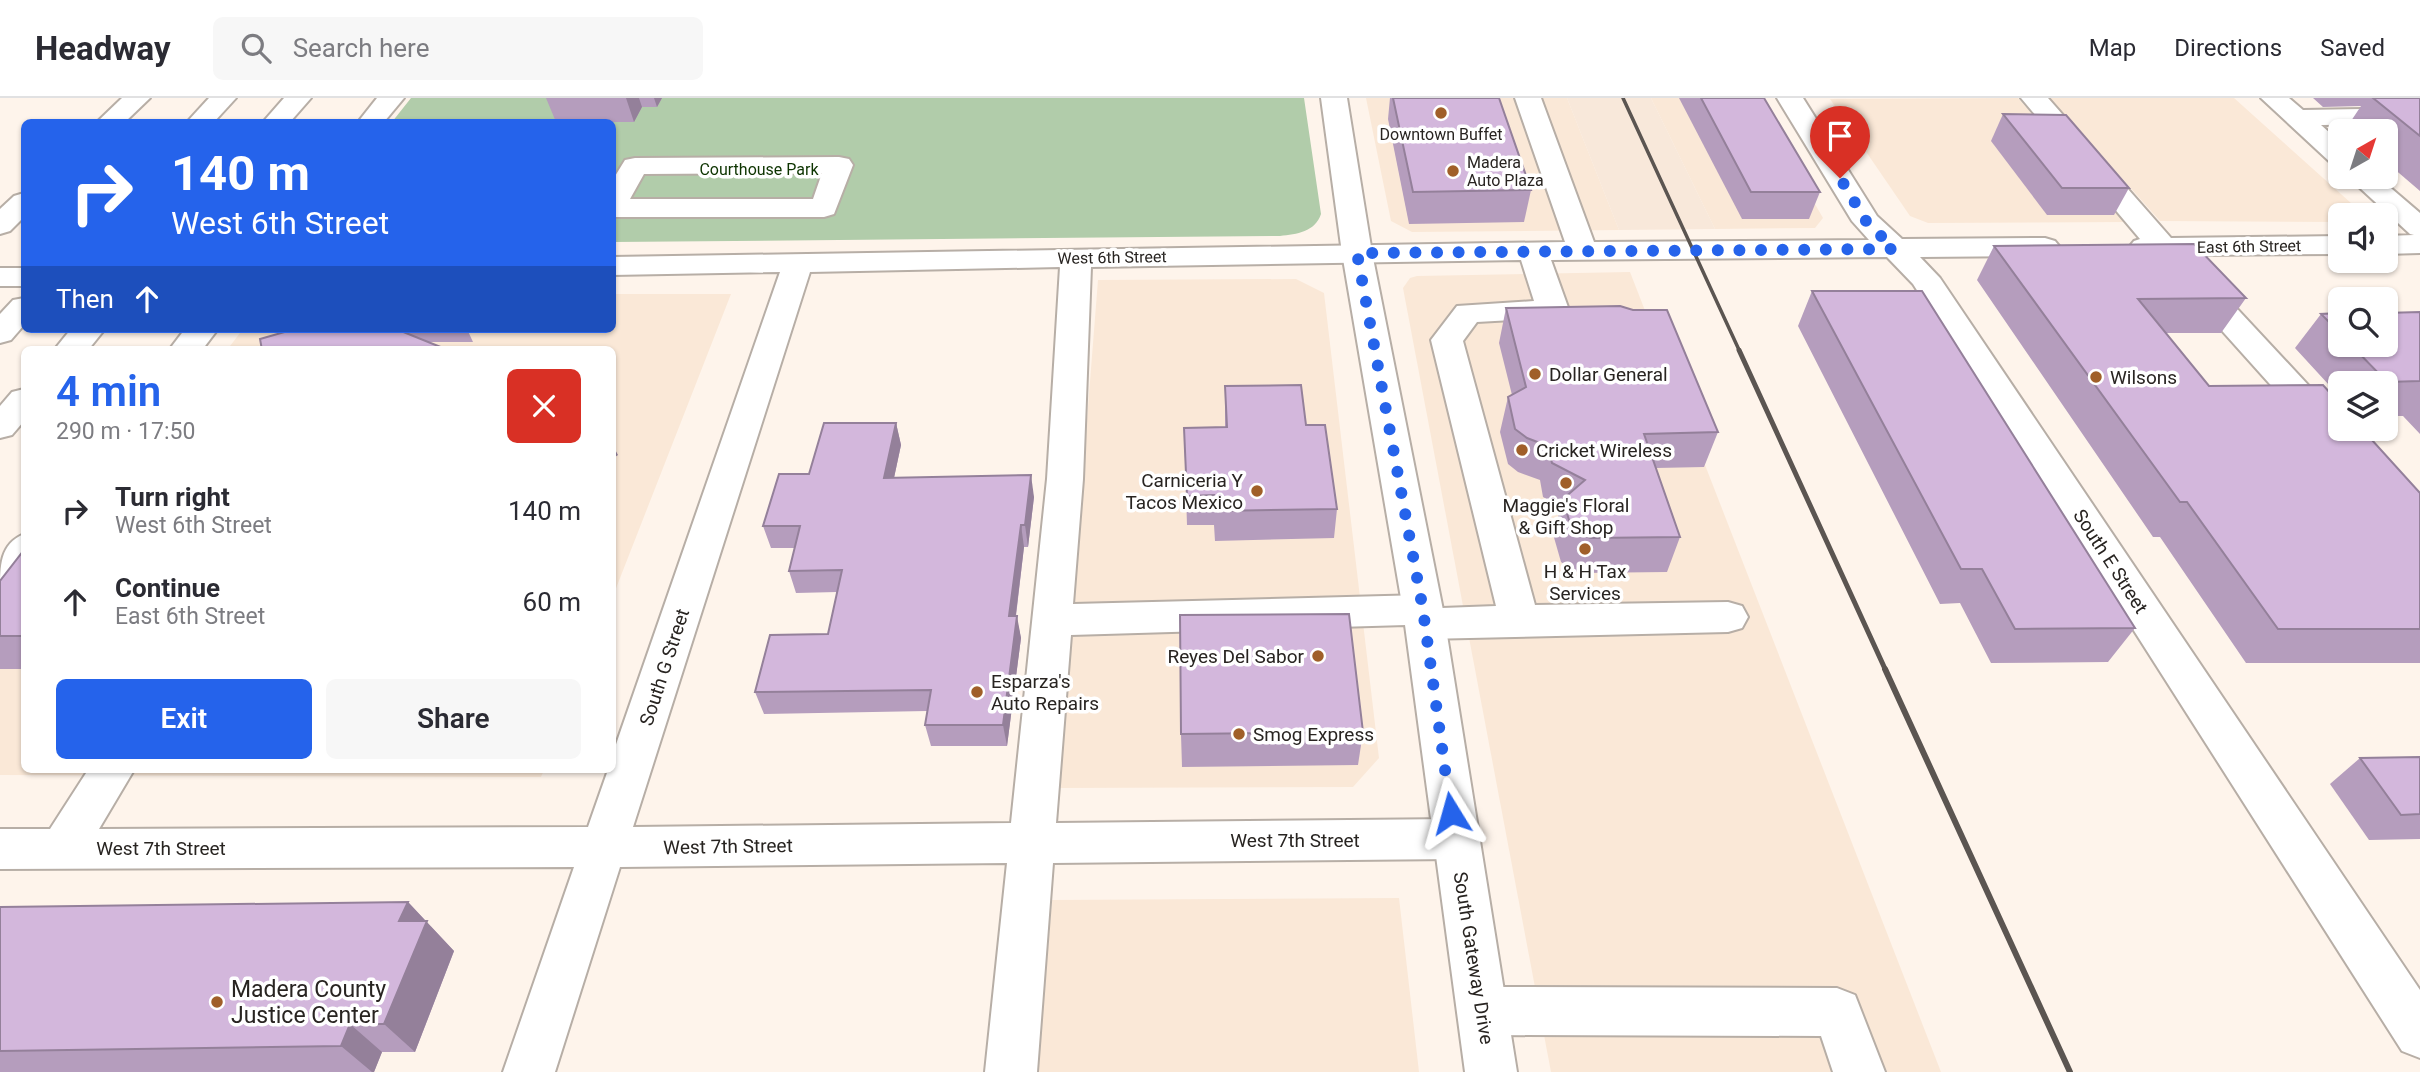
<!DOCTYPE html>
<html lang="en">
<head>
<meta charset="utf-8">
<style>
  :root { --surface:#fff; --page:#f7f7f7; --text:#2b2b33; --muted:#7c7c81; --line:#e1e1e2; --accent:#2563eb }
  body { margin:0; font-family:Roboto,sans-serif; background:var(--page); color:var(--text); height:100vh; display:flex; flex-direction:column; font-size:26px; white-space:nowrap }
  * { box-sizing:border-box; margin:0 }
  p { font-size:23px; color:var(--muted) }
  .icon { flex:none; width:38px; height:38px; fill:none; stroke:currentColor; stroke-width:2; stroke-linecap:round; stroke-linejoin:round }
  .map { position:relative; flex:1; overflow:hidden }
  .details { position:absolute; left:21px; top:248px; width:595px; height:427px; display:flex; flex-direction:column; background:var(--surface); border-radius:10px; box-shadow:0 2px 5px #0004 }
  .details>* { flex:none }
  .top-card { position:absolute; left:21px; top:21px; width:595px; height:214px; border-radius:10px; box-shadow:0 2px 5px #0004; background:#2563eb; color:#fff; overflow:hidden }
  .needle { width:46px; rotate:39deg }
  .buttons { position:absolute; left:2328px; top:21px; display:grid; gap:14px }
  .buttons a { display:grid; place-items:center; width:70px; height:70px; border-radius:10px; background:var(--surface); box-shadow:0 2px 5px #0004; font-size:35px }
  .pin { position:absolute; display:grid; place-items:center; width:60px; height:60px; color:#fff; margin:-72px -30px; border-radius:50% 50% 50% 0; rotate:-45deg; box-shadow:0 0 7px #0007 }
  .pin .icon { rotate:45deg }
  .me { position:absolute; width:77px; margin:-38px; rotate:352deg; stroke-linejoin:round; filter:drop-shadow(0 0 5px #0008) }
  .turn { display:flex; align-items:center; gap:24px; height:147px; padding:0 35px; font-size:32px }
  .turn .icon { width:91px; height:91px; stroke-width:2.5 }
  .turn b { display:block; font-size:49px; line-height:60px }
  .then { display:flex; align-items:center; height:66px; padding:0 35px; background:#0003; gap:14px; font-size:26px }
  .round { display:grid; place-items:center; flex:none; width:74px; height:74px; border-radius:10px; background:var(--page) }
  .summary { display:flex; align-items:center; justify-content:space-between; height:119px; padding:0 35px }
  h1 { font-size:42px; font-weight:600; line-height:52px; color:var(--accent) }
  .cta { display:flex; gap:14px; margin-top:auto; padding:14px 35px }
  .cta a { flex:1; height:80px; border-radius:10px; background:var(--accent); color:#fff; font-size:28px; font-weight:600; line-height:80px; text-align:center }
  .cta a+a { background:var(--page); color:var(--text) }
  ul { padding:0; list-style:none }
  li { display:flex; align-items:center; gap:21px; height:91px; padding:0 35px }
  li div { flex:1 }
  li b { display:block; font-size:26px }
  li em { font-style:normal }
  header { display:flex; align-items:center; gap:42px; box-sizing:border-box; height:98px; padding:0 35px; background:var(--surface); border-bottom:2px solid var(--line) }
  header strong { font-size:33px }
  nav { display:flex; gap:38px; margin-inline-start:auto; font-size:24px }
  .search { width:490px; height:63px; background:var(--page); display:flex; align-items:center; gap:18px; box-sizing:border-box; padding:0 24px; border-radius:10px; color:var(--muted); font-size:26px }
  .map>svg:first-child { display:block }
  .commercial { fill:#fae8d7 }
  .built { fill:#f8e8da }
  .green { fill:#b1ccaa }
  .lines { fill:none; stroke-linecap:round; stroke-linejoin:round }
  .minor-casing { stroke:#b7aea6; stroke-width:4 }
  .major-casing { stroke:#b7aea6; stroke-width:4 }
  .highway-casing { stroke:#b7aea6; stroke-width:4 }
  .minor { fill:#fff; fill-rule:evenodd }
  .major { fill:#fff; fill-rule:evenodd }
  .highway { fill:#fff; fill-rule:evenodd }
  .rail-far2 { stroke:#5b5551; stroke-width:3.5 }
  .rail-far1 { stroke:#5b5551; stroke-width:5 }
  .rail { stroke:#5b5551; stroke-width:6 }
  .wall { fill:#b59dbd }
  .shaded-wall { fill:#94809a }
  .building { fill:#d3b7dc; stroke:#94809a; stroke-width:2 }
  .route { stroke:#2563eb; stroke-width:12; stroke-dasharray:0 21.6 }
  .poi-dot { fill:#a05f29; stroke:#fff; stroke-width:2.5 }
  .labels { text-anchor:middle; stroke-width:7; stroke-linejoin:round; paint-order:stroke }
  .far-poi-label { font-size:16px; fill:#282421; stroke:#fff }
  .far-park-label { font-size:16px; fill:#0d3400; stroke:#fff }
  .far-street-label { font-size:16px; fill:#282421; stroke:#fff }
  .poi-label { font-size:19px; fill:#282421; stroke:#fff; text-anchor:start }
  .street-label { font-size:19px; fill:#282421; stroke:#fff }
  .near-poi-label { font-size:23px; fill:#282421; stroke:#fff; text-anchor:start }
</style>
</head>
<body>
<header>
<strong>Headway</strong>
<div class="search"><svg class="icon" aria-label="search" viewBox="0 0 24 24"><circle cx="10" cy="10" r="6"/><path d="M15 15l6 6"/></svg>Search here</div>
<nav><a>Map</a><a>Directions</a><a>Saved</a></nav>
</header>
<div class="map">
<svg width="2420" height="974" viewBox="0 0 2420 974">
  <rect width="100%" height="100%" fill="#fef4eb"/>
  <!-- commercial -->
  <g class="commercial">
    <polygon points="1366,0 1567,0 1619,132 1412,134 1391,123"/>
    <polygon points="1651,0 1754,0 1823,120 1815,130 1715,131"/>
    <polygon points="2018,0 2127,124 1928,125 1910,118 1830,1"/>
    <polygon points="2050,0 2234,0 2361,114 2361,117 2340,117 2340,124 2160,123"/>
    <polygon points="1630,174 1941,974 1551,974 1403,190 1410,180 1417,178"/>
    <polygon points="1296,181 1324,195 1379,660 1353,689 1058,690 1098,182"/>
    <polygon points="613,196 731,196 613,498 612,252 227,252 243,231 612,231"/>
    <polygon points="24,518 24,672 544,672 541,679 0,677 0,550"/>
    <polygon points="1399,800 1419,974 1038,974 1052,802"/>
  </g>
  <!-- built -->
  <polygon class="built" points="1567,0 1651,0 1715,131 1619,132"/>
  <!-- green -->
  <path class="green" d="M411 0H1304L1321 116C1315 134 1297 136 1280 138L613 144 612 24H392Z"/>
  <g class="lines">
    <!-- minor casing -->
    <g class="minor-casing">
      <g id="minor">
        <polygon points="122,0 150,0 125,24 97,24"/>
        <polygon points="377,0 404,0 384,24 358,24"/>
        <path d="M1515 0H1541L1594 144 1869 142 1852 123 1777 0H1803L1877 118 1902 141 2045 140 2055 143 2060 149 2055 155 2045 158 1920 159 1940 180 2420 892V960L2402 953 1913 186 1887 159 1551 162 1569 212 1564 219 1477 224 1463 243 1535 507 1728 504 1742 508 1748 519 1742 530 1728 534 1425 541 1411 537 1406 527 1071 537 1056 725 1455 721 1471 727 1478 741 1471 755 1455 761 1053 765 1037 974H985L1007 765 620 769 555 974H503L574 769 0 771V731H50L88 672H134L99 731 588 729 608 672H612V658L780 174 612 177V159L1565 144ZM1521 162 1534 203 1457 208 1431 242 1496 508 1442 510 1437 502 1423 497 1073 506 1083 381 1091 169ZM1060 169 1047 381 1011 725 633 729 810 174Z"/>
        <polygon points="2021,0 2048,0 2171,140 2340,138 2340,156 2187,157 2336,317 2340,323 2336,333 2324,336 2312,333 2155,158 2134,155 2129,149 2134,143 2140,141"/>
        <polygon points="2261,0 2289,0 2303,12 2420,10 2420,26 2321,27 2340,44 2340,66 2330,64"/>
        <path d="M839 59 849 61 853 67 834 116 824 119H612V83L625 62 635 60ZM822 75 813 101H630L644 76Z"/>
        <polygon points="2348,79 2378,79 2420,115 2420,155 2385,156 2385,138 2414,137 2410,136"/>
        <polygon points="24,95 24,119 10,133 0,136 0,111 14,98"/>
        <rect x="0" y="170" width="24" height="18"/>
        <polygon points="185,231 218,231 202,252 169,252"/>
        <path d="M24 436C26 462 28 486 0 494 0 467 0 446 24 436Z"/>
        <polygon points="1482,889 1837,890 1855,897 1885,974 1833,974 1821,938 1482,937 1464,930 1457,913 1464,896"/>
      </g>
    </g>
    <!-- major casing -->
    <g class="major-casing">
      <polygon id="major" points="1321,0 1347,0 1372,155 1443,512 1517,974 1465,974 1403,512 1342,155"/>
    </g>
    <!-- highway casing -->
    <g class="highway-casing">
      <g id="highway">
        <polygon points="209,0 236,0 214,24 187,24"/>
        <polygon points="284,0 311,0 290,24 263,24"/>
        <polygon points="24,200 24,227 11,242 0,245 0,216 13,202"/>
        <polygon points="71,231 105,231 88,252 54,252"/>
        <polygon points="24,291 24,323 12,337 0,340 0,308 12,294"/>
      </g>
    </g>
    <!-- minor -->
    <use href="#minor" class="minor"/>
    <!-- major -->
    <use href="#major" class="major"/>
    <!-- highway -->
    <use href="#highway" class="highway"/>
    <!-- rail-far2 -->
    <polyline class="rail-far2" points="1623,0 1740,254"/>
    <!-- rail-far1 -->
    <polyline class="rail-far1" points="1739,252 1886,573"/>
    <!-- rail -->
    <polyline class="rail" points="1885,571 2070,974"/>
  </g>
  <!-- wall -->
  <g class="wall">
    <polygon points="546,0 662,0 657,9 642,9 634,24 556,24"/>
    <polygon points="1390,0 1499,0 1531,92 1524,124 1409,126 1388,21"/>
    <polygon points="1679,0 1764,0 1820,94 1809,121 1742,121"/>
    <polygon points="2313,0 2420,0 2420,93 2385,63 2385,33 2351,33 2347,29 2361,8 2323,9"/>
    <polygon points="2003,16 2129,90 2114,117 2047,117 1991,43"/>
    <polygon points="1994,148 2246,200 2221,235 2165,235 2209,288 2420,395 2420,565 2246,565 2160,439 2153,439 1977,182"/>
    <polygon points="1812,193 2135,530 2108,564 1991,565 1960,505 1940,506 1798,228"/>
    <polygon points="1506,210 1718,334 1704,369 1656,370 1680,439 1667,474 1580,475 1572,472 1561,464 1553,436 1561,409 1543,399 1540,382 1518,374 1508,366 1500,334 1508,299 1512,297 1499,245"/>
    <polygon points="2420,214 2420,336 2403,318 2385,318 2385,285 2340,285 2340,299 2295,250 2321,216 2340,215 2340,247 2385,247"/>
    <polygon points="295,231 467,231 473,244 428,244"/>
    <polygon points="1225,288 1306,327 1337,411 1334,440 1215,443 1214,427 1187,427 1184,330 1225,329"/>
    <polygon points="896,325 901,347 894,380 1034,399 1028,449 1024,449 1016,518 1021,540 1007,648 931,648 925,627 927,613 764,616 755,594 828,536 837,494 796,495 789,473 795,450 771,450 763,428"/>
    <polygon points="24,452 24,571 0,571 0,483"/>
    <polygon points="1363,634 1358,667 1182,669 1181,636"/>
    <polygon points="2420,659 2420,741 2369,742 2330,686 2360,660"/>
    <polygon points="135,672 530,672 136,673"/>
    <polygon points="408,804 454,853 415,954 382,954 374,974 0,974 0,809"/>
  </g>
  <!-- shaded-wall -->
  <g class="shaded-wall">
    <polygon points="626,0 639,0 642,9 634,24"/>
    <polygon points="654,0 662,0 657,9"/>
    <polygon points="896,325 901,347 889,403 884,380"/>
    <polygon points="612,346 618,357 612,361"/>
    <polygon points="1031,377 1034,399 1028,449 1025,427"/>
    <polygon points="1021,427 1024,449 1013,540 1009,518"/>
    <polygon points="1017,518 1021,540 1007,648 1003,627"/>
    <polygon points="408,804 454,853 415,954 384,926 399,823"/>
    <polygon points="350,926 382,954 374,974 372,974 341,948"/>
  </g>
  <!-- building -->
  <g class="building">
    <polygon points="1393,0 1499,0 1531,92 1413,94"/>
    <polygon points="1701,0 1764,0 1820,94 1751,94"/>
    <polygon points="2373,0 2420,0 2420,38"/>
    <polygon points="2003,16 2066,17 2129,90 2062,90"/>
    <polygon points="2194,146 2246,200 2138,201 2209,288 2323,287 2340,306 2340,331 2362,331 2420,395 2420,531 2278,531 2187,404 2180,404 1994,148"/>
    <polygon points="1812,193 1922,193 2135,530 2015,531 1982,471 1961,471"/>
    <polygon points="1620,208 1633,212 1667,212 1718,334 1644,336 1680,439 1591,440 1582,437 1571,429 1563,401 1585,382 1552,365 1548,348 1527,340 1515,331 1508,299 1526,289 1506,210"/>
    <polygon points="2420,214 2420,283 2387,284 2351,247 2385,247 2385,215"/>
    <polygon points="2340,215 2340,235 2321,216"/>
    <polygon points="295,231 396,231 448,252 262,252 260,241"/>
    <polygon points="1301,287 1306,327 1325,327 1337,411 1215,413 1214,397 1187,398 1184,330 1227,329 1225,288"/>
    <polygon points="824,325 896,325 884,380 1031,377 1025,427 1021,427 1009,518 1017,518 1003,627 925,627 931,592 755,594 770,537 828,536 842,472 789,473 800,428 763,428 779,376 809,376"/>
    <polygon points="24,452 24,538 0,538 0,483"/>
    <polygon points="1349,516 1363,634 1181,636 1180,517"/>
    <polygon points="2420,659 2420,716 2401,717 2360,660"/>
    <polygon points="408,804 399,823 427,823 384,926 350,926 341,948 0,953 0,809"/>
  </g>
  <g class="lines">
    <!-- route -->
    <polyline class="route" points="1451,715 1423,512 1357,155 1894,151 1866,123 1840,80"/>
  </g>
  <!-- markers -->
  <g class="poi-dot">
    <circle cx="1441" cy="15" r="7"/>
    <circle cx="1453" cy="73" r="7"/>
    <circle cx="1535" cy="276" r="7"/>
    <circle cx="2096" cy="279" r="7"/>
    <circle cx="1522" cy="352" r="7"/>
    <circle cx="1566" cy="385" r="7"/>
    <circle cx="1257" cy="393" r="7"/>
    <circle cx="1585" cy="451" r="7"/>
    <circle cx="1318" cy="558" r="7"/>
    <circle cx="977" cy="594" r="7"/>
    <circle cx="1239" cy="636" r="7"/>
    <circle cx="217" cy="904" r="7"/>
  </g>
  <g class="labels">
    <!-- far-poi labels -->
    <g class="far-poi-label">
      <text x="1441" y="42">Downtown Buffet</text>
      <text x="1467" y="70" text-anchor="start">Madera<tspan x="1467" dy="18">Auto Plaza</tspan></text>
    </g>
    <!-- far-park labels -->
    <g class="far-park-label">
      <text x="759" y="77">Courthouse Park</text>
    </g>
    <!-- far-street labels -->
    <g class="far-street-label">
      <text transform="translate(2249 148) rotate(-1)" y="6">East 6th Street</text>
      <text transform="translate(1112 159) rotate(-1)" y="6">West 6th Street</text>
    </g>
    <!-- poi labels -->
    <g class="poi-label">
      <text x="1549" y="283">Dollar General</text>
      <text x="2110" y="286">Wilsons</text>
      <text x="1536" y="359">Cricket Wireless</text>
      <text x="1243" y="389" text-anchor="end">Carniceria Y<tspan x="1243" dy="22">Tacos Mexico</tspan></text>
      <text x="1566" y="414" text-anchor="middle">Maggie's Floral<tspan x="1566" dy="22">&amp; Gift Shop</tspan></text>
      <text x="1585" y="480" text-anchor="middle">H &amp; H Tax<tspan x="1585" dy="22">Services</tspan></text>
      <text x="1304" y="565" text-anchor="end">Reyes Del Sabor</text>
      <text x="991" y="590">Esparza's<tspan x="991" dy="22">Auto Repairs</tspan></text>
      <text x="1253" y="643">Smog Express</text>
    </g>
    <!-- street labels -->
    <g class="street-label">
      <text transform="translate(2111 463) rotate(57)" y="7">South E Street</text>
      <text transform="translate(664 569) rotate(-72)" y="7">South G Street</text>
      <text x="1295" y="749">West 7th Street</text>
      <text transform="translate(728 748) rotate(-1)" y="7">West 7th Street</text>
      <text x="161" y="757">West 7th Street</text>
      <text transform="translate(1474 860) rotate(81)" y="7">South Gateway Drive</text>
    </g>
    <!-- near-poi labels -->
    <g class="near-poi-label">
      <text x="231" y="899">Madera County<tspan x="231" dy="26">Justice Center</tspan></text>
    </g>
  </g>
</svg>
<div class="buttons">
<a><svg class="needle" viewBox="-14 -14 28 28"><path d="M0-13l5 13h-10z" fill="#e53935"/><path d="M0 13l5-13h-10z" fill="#7c7c81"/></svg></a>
<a><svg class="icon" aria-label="sound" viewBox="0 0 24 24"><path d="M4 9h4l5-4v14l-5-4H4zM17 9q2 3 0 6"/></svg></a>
<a><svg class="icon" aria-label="search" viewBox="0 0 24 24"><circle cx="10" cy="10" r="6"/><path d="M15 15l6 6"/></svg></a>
<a><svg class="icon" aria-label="layers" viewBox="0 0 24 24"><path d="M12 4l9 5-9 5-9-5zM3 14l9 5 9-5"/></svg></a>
</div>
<div class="pin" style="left:1840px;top:80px;background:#d93025"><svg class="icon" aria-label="arrive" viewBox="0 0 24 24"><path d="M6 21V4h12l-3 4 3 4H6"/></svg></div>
<svg class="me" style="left:1451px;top:715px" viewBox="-20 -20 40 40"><path d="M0-17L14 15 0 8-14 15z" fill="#2563eb" stroke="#fff" stroke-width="4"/></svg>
<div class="top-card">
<div class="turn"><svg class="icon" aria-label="right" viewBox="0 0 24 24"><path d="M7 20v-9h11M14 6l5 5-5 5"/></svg><div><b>140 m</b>West 6th Street</div></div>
<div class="then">Then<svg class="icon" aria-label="ahead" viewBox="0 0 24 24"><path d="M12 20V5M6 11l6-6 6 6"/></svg></div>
</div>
<section class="details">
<div class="summary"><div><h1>4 min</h1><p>290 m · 17:50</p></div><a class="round" style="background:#d93025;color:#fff"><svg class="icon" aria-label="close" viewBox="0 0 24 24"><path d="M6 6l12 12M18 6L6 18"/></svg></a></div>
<ul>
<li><svg class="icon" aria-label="right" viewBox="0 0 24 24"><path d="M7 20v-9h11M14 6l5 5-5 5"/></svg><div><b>Turn right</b><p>West 6th Street</p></div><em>140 m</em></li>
<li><svg class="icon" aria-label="ahead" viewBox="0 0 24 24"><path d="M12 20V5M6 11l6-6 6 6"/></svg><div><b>Continue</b><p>East 6th Street</p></div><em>60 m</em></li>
</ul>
<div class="cta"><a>Exit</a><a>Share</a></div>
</section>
</div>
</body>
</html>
